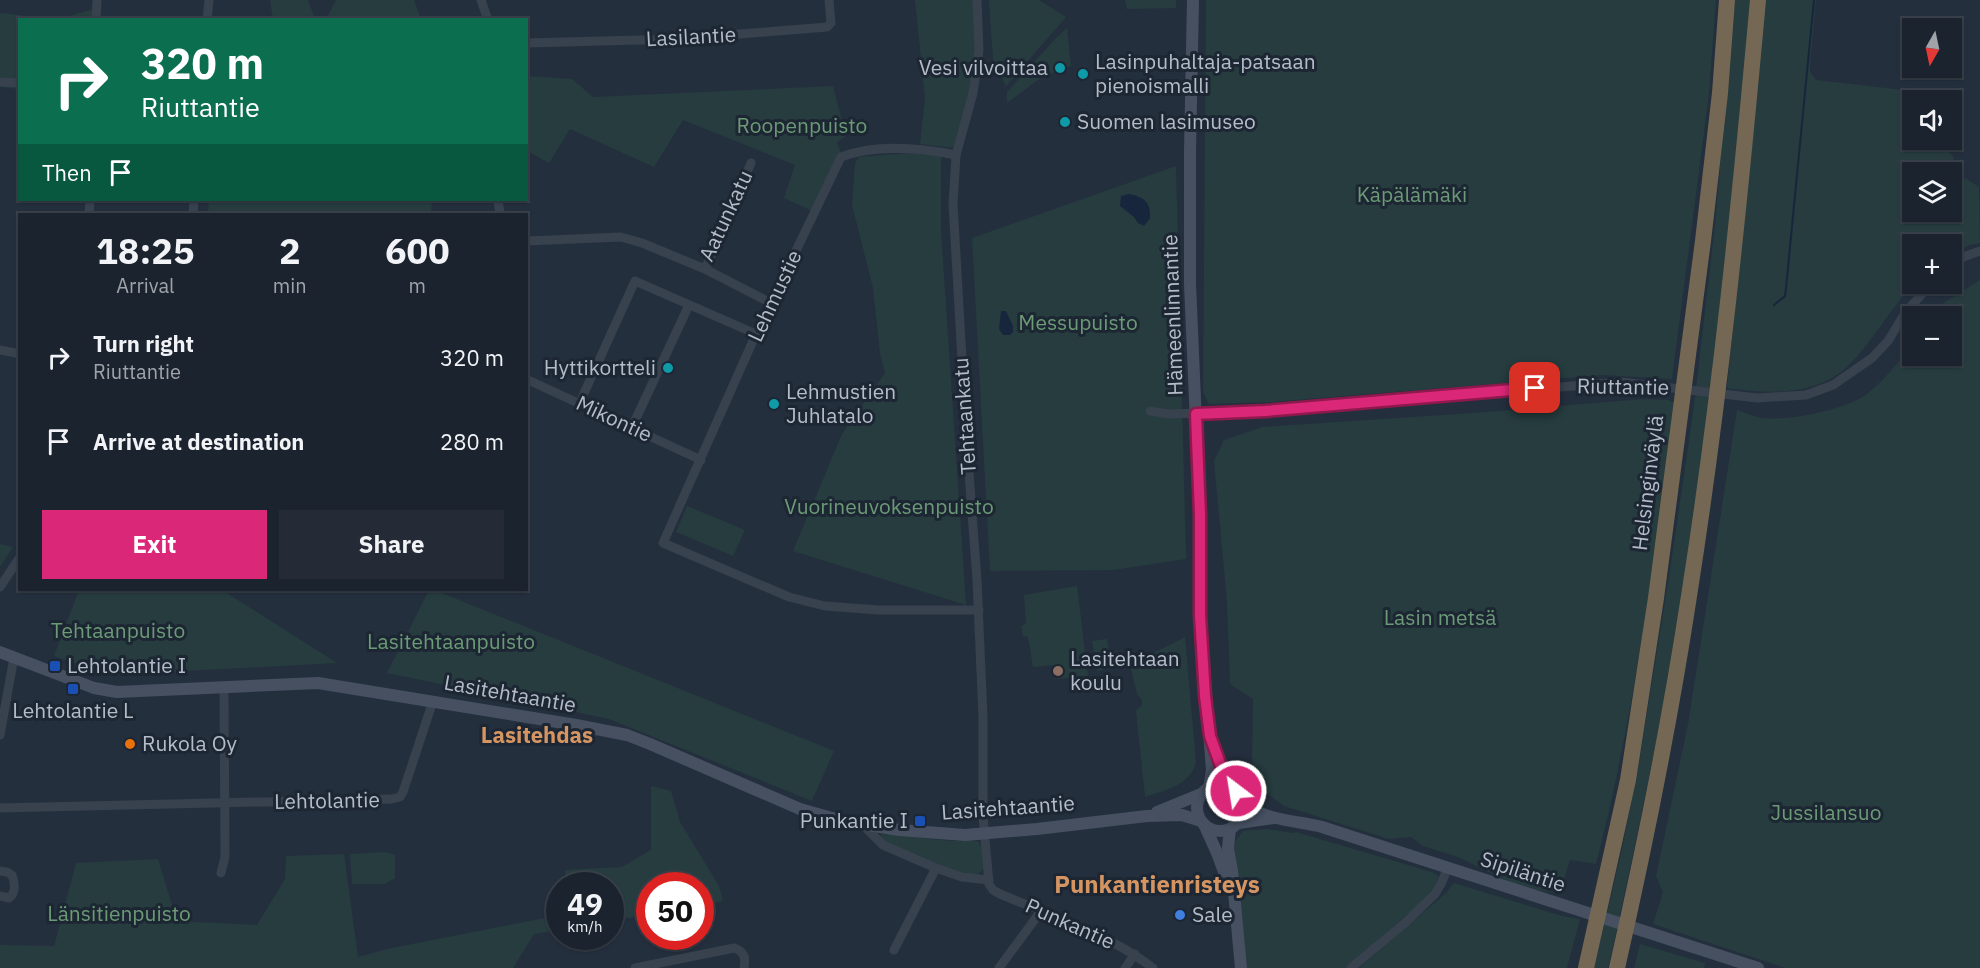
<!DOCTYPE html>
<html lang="en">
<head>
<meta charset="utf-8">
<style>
  :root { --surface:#1b232e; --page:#242b36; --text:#f1f3f6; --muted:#a0a4aa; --line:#39404a; --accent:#db2777 }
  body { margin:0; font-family:"IBM Plex Sans",sans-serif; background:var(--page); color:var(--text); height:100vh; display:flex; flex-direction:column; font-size:22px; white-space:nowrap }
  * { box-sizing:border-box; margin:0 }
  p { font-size:20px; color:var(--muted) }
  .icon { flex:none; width:33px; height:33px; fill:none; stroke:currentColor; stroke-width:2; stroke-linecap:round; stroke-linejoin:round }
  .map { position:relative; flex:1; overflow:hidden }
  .side { position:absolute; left:18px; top:213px; width:510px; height:378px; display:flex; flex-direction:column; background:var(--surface); border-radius:0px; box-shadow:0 2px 4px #0004,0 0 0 2px var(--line) }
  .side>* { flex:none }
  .top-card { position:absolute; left:18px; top:18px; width:510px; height:183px; border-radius:0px; box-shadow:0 2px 4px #0004,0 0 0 2px var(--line); background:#0b6e4f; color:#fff; overflow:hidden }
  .needle { width:39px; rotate:189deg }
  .buttons { position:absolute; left:1902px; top:18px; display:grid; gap:12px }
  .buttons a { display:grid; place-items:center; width:60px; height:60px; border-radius:0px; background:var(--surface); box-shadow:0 2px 4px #0004,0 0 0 2px var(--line); font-size:30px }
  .speed { position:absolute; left:546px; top:872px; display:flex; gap:12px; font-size:30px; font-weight:700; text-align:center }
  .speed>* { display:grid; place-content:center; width:78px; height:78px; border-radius:50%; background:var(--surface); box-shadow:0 2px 4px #0004,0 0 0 2px var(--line); line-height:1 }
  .speed small { font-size:15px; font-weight:400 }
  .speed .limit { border:9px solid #d22; background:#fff; color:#111 }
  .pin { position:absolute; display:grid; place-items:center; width:51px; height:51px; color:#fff; margin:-26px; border-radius:12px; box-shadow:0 3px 9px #0006 }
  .me { position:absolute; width:66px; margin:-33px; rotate:329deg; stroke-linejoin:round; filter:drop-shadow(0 0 4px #0008) }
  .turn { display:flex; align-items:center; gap:21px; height:126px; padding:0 24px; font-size:27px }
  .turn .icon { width:78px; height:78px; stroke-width:2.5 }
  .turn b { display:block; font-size:42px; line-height:51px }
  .then { display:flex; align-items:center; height:57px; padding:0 24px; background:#0003; gap:12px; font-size:22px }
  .eta { display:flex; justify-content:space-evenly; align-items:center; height:102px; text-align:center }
  .eta b { font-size:36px; font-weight:700; line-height:42px }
  .cta { display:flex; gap:12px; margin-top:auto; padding:12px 24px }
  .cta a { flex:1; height:69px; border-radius:0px; background:var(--accent); color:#fff; font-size:24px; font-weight:700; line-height:69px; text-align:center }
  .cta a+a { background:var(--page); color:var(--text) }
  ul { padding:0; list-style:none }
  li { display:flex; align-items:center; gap:18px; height:84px; padding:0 24px }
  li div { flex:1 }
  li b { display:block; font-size:22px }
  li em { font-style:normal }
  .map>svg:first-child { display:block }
  .green { fill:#263c3f; fill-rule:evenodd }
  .water { fill:#17263c }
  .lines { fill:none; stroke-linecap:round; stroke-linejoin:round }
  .stream { stroke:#17263c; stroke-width:2 }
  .street { stroke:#38414e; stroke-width:9 }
  .secondary { stroke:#465061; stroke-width:12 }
  .highway { stroke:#746855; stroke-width:16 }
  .route-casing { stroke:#8e194d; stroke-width:15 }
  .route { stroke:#db2777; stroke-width:10 }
  .culture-dot { fill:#0f9aa8; stroke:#1d2633; stroke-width:2 }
  .transit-dot { fill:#1a4fb4; stroke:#1d2633; stroke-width:2 }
  .education-dot { fill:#8d6e63; stroke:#1d2633; stroke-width:2 }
  .food-dot { fill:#e8710a; stroke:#1d2633; stroke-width:2 }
  .shop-dot { fill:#3f7fe0; stroke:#1d2633; stroke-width:2 }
  .labels { text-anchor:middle; stroke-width:6; stroke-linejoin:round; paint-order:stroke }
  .street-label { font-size:21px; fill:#b4bcc9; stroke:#1d2633 }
  .poi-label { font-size:21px; fill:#b4bcc9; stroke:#1d2633; text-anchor:start }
  .park-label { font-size:21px; fill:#6b9a76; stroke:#1d2633 }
  .neighbourhood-label { font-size:22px; font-weight:bold; fill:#d59563; stroke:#1d2633 }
  .quarter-label { font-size:24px; font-weight:bold; fill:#d59563; stroke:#1d2633 }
</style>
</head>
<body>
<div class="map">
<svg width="1980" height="968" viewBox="0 0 1980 968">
  <rect width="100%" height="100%" fill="#242f3e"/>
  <!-- green -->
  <g class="green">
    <polygon points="270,0 308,0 315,19 273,19"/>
    <polygon points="336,0 414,0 421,19 326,19"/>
    <polygon points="915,0 973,0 976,48 970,91 955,148 920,144 925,99"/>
    <polygon points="989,0 1039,0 1066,17 1006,86 993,60"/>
    <polygon points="1125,0 1176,0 1176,8 1127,9"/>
    <polygon points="1206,0 1716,0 1709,94 1672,379 1603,375 1271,402 1209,404 1203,392"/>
    <path d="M1734 0H1752C1731 204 1714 408 1680 610 1661 724 1637 838 1612 951L1608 968H1594L1622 849 1638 769 1671 564 1694 406 1715 225Z"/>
    <path d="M1765 0H1816L1810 64V72L1816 80 1930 93 1933 100H1912V140H1939L1954 158 1953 166 1963 177 1979 187 1980 243 1969 245 1952 254V244H1912V284H1915C1900 297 1889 315 1877 331 1868 343 1858 356 1847 367 1815 396 1768 394 1727 388ZM1912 172H1952V212H1912Z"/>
    <polygon points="96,8 96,19 60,19"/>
    <polygon points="0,13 55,19 20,20 19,89 0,87"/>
    <polygon points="1067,28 1071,66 1042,77 1007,103 1007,92 1056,38"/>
    <polygon points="526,76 572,79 593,97 833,86 846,136 837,142 841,153 812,211 784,198 795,165 683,120 654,167 570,129 549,163 527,151"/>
    <polygon points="910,153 941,156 941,231 966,605 793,551 842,434 885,373 880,353 873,288 852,205 855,163 859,157"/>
    <polygon points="1176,166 1186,559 1113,570 990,571 972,238"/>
    <polygon points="209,200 432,200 431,214 208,214"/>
    <path d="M1980 280V968H1785L1653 924 1663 892 1656 876 1688 724 1737 410C1745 413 1755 417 1763 418 1790 421 1845 410 1867 394 1885 379 1901 361 1912 341V356H1952V316H1931L1942 304Z"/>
    <path d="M1643 399 1668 400 1673 402 1675 406C1654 559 1635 714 1596 864L1570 860 1562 886 1555 893 1520 887 1458 857 1423 846 1411 837 1389 839 1284 806 1265 792 1252 761 1253 699 1230 684 1227 602 1214 461 1224 440 1262 427 1473 413Z"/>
    <polygon points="687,506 745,530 733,556 676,532"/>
    <polygon points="0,544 13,547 0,567"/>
    <polygon points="1077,586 1088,676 1057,679 1055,665 1033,667 1028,637 1023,636 1021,626 1026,624 1024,595"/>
    <polygon points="79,590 222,590 337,663 110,675 54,656"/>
    <polygon points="429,590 434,590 834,751 812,801 609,719 387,673"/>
    <path d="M1185 637 1196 763C1189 786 1165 790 1145 797L1136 711 1142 705V700L1137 694 1130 665Z"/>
    <polygon points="1107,639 1112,668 1097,671 1092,641"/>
    <polygon points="651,786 671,791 680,822 719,886 723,901 701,905 700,885 650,885 649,914 611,921 610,885 565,885 565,870 622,867 651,850"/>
    <polygon points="1267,829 1292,833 1296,832 1415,867 1434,873 1438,876 1439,881 1434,891 1346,968 1247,968 1234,843 1243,831"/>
    <polygon points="882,834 953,841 971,840 979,842 983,852 983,869 978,874 971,875 927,861 885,843 879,837"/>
    <polygon points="386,852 395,855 395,878 385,884 352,884 350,854"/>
    <polygon points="344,854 358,957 387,949 550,917 559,907 559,930 534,934 513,968 0,968 0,945 54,946 76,863 158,859 177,921 257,925 285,879 286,856"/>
    <polygon points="1454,883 1562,916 1580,919 1567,968 1359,968 1446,893"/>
    <polygon points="1640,944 1705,963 1704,968 1634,968"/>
  </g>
  <!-- water -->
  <g class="water">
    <path d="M1129 194C1143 197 1151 201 1150 218L1144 226 1138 223 1134 217 1120 206 1121 196Z"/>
    <polygon points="1001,311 1006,311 1013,326 1013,332 1010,335 1003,335 999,329"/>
  </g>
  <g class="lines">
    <!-- stream -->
    <polyline class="stream" points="1774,305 1785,296 1786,288 1814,0"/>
    <!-- street -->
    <g class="street">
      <polyline points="481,0 488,20"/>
      <path d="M977 0 979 50 977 66 973 93 956 155 953 204 967 446 977 580 983 717V816L989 884 993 890 1000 894C1052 916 1109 934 1153 968"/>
      <polyline points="96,20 97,0"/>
      <polyline points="207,20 209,0"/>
      <polyline points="526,43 678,39 827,27 831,23 829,0"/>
      <polyline points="0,82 20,83"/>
      <path d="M956 155C921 148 875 144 841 157L756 334 663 543 789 597 825 606 879 610H979"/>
      <polyline points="498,200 500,214"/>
      <polyline points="89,214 90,200"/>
      <polyline points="193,214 194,200"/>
      <polyline points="526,241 621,237 642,243 705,269 751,163"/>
      <polyline points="1952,266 1963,257 1980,251"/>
      <polyline points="705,269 771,303"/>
      <polyline points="0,350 20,354"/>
      <polyline points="526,379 701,460"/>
      <polyline points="580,402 635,281 756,334"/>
      <polyline points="1150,411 1168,414 1265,411 1621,382 1757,398 1806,395 1833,385 1872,358 1888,341 1905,313 1931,284"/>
      <polyline points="632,427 689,305"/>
      <polyline points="0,587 20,557"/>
      <polyline points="0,735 14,657"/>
      <polyline points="0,808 392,799 400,797 403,792 433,701"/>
      <polyline points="863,825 883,845 936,868 962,877 989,880"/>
      <path d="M0 871 7 872 12 875C15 883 16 893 9 898L0 896"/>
      <polyline points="221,873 225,857 224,687"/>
      <polyline points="894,950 936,868"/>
      <path d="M635 968 734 948C744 951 746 958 744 968"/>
      <polyline points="999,968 1041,911"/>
      <polyline points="1125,968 1135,954"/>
      <polyline points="1351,968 1406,922 1435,894 1441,884 1448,867"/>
    </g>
    <!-- secondary -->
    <g class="secondary">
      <polyline points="1193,0 1190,151 1190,284 1200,515 1200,615 1212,770 1209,788"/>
      <polyline points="0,652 94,688 117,692 318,683 576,725 627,735 650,744 800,809 843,821 899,830 965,835 1037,829 1147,816 1182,815 1201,821"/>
      <polyline points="1214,748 1231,788"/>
      <circle cx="1220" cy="808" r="23"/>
      <path d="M1240 797C1245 801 1249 807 1255 810 1270 820 1303 822 1322 827L1758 968"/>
      <polyline points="1157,812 1201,794"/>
      <polyline points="1238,823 1274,818"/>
      <polyline points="1204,824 1217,853 1229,885"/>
      <polyline points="1230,829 1228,848 1232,871 1241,968"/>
    </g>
    <!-- highway -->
    <g class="highway">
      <polyline points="1586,968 1628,780 1656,598 1703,241 1720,93 1727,0"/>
      <path d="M1617 968C1645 845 1670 721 1689 596 1720 399 1740 199 1758 0"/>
    </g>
  </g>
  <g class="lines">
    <!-- route casing -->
    <g class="route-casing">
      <polyline id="route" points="1236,791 1232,788 1222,769 1210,736 1205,696 1200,615 1200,515 1196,414 1265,411 1535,388"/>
    </g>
    <!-- route -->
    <use href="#route" class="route"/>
  </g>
  <!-- markers -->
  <g class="culture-dot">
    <circle cx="1060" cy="68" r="6"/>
    <circle cx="1083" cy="74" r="6"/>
    <circle cx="1065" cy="122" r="6"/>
    <circle cx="668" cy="368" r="6"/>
    <circle cx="774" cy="404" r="6"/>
  </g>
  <g class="transit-dot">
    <rect x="49" y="660" width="12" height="12" rx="3"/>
    <rect x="67" y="683" width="12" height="12" rx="3"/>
    <rect x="914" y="815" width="12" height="12" rx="3"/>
  </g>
  <circle class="education-dot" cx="1058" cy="671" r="6"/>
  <circle class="food-dot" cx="130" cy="744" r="6"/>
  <circle class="shop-dot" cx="1180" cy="915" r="6"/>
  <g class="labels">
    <!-- street labels -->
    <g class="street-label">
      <text transform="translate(691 37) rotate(-3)" y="7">Lasilantie</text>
      <text transform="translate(726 216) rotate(-65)" y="7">Aatunkatu</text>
      <text transform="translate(775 296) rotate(-65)" y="7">Lehmustie</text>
      <text transform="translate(1173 315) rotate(-92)" y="7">Hämeenlinnantie</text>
      <text transform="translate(1623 387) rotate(1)" y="7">Riuttantie</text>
      <text transform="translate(965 416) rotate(-94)" y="7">Tehtaankatu</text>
      <text transform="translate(614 419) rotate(25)" y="7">Mikontie</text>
      <text transform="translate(1648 483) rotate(-83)" y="7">Helsinginväylä</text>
      <text transform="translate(510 694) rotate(10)" y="7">Lasitehtaantie</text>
      <text transform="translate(327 801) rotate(-1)" y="7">Lehtolantie</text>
      <text transform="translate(1008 808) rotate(-4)" y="7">Lasitehtaantie</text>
      <text transform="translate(1523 872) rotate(18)" y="7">Sipiläntie</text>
      <text transform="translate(1070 924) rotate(24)" y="7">Punkantie</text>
    </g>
    <!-- poi labels -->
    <g class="poi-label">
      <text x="1095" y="69">Lasinpuhaltaja-patsaan<tspan x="1095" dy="24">pienoismalli</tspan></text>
      <text x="1048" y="75" text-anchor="end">Vesi vilvoittaa</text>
      <text x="1077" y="129">Suomen lasimuseo</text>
      <text x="656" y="375" text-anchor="end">Hyttikortteli</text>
      <text x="786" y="399">Lehmustien<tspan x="786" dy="24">Juhlatalo</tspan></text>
      <text x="1070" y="666">Lasitehtaan<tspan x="1070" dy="24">koulu</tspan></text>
      <text x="67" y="673">Lehtolantie I</text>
      <text x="73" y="718" text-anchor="middle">Lehtolantie L</text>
      <text x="142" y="751">Rukola Oy</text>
      <text x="908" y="828" text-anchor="end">Punkantie I</text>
      <text x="1192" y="922">Sale</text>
    </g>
    <!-- park labels -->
    <g class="park-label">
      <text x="802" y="133">Roopenpuisto</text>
      <text x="1412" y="202">Käpälämäki</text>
      <text x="1078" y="330">Messupuisto</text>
      <text x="889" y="514">Vuorineuvoksenpuisto</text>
      <text x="1440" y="625">Lasin metsä</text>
      <text x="118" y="638">Tehtaanpuisto</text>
      <text x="451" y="649">Lasitehtaanpuisto</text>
      <text x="1826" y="820">Jussilansuo</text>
      <text x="119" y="921">Länsitienpuisto</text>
    </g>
    <!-- neighbourhood labels -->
    <g class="neighbourhood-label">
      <text x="537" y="743">Lasitehdas</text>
    </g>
    <!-- quarter labels -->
    <g class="quarter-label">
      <text x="1157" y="893">Punkantienristeys</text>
    </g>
  </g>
</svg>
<div class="buttons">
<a><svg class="needle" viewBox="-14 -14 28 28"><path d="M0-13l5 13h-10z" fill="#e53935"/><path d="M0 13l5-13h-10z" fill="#a0a4aa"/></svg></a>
<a><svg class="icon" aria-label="sound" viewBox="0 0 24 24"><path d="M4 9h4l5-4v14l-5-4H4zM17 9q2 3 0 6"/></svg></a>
<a><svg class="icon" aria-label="layers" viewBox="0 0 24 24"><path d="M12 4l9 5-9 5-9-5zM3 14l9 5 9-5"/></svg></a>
<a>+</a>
<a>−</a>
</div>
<div class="speed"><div>49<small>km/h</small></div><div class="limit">50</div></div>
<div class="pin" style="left:1535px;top:388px;background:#d93025"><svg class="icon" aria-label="arrive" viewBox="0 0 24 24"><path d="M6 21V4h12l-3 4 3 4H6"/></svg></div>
<svg class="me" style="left:1236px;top:791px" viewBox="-20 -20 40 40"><circle r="17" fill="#db2777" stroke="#fff" stroke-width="3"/><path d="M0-11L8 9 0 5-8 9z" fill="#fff"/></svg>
<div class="top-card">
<div class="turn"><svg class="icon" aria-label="right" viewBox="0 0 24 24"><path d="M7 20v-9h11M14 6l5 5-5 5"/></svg><div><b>320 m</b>Riuttantie</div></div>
<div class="then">Then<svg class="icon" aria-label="arrive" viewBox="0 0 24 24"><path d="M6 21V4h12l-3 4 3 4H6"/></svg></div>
</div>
<section class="side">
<div class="eta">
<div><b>18:25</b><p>Arrival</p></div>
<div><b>2</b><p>min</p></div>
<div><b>600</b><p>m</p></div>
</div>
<ul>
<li><svg class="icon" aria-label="right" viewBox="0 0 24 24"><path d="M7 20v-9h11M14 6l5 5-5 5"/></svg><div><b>Turn right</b><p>Riuttantie</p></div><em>320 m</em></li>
<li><svg class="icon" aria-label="arrive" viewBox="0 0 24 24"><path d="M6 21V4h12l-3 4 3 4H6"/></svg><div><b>Arrive at destination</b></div><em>280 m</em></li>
</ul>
<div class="cta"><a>Exit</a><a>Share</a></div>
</section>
</div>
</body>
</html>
